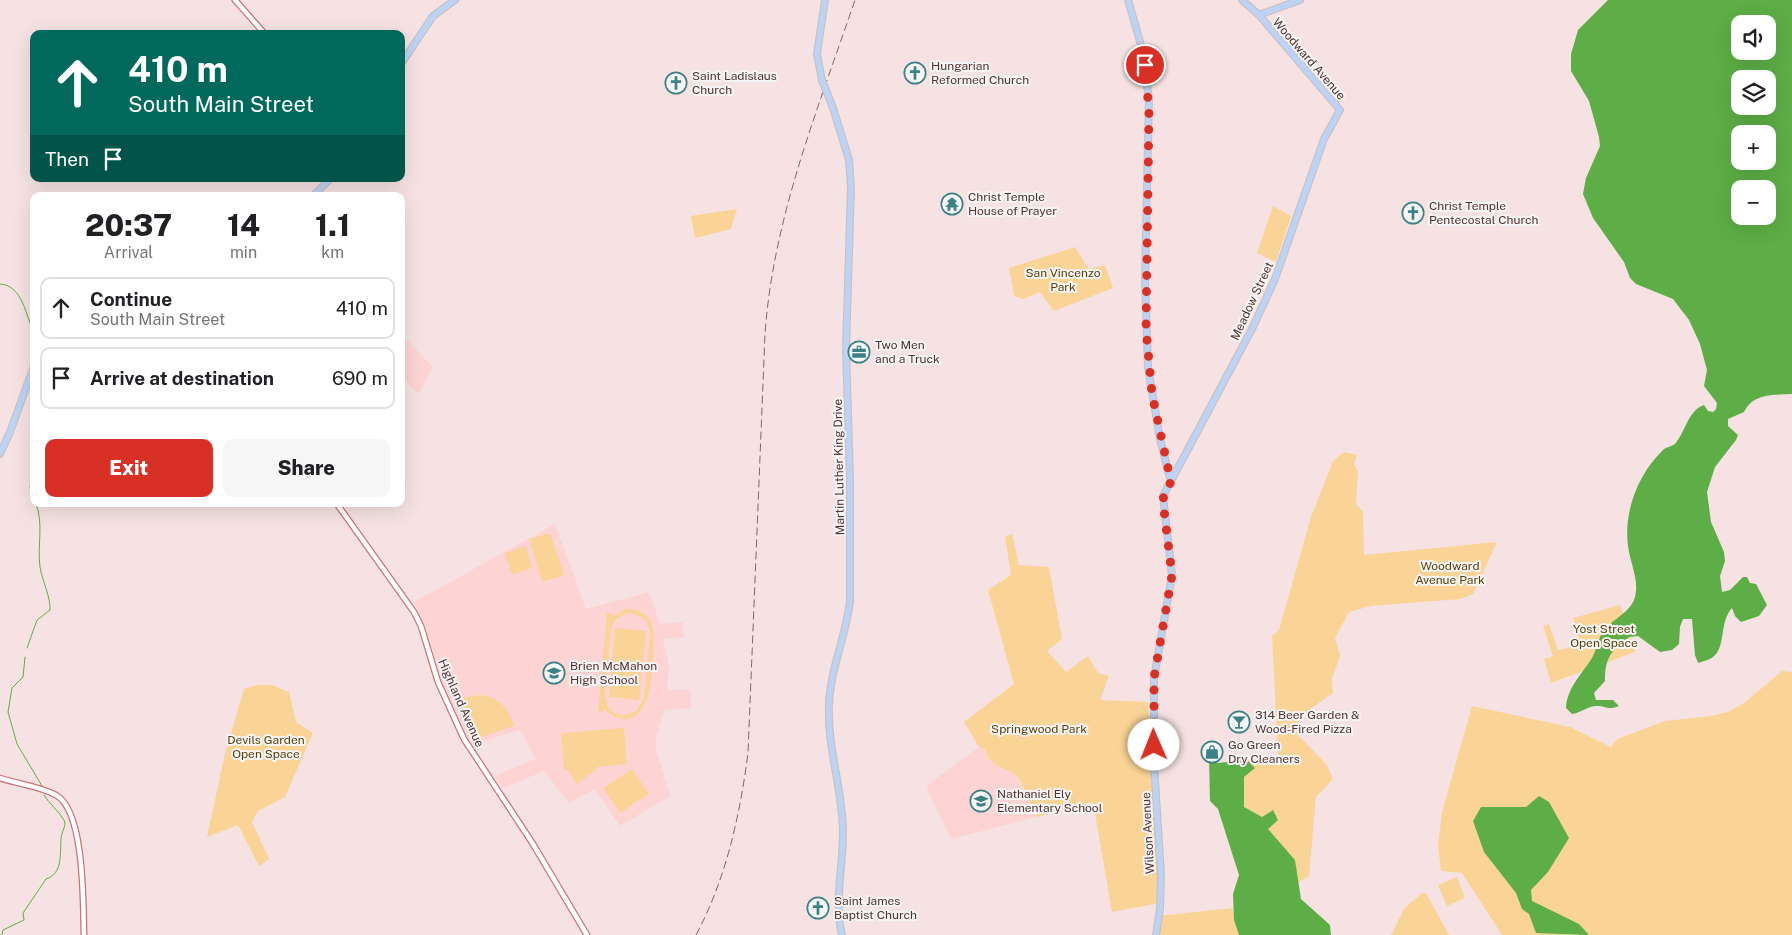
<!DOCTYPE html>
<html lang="en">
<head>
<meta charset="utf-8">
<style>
  :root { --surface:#fff; --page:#f6f6f6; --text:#202124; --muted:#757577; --line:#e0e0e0; --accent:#d93025 }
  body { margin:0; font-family:"Public Sans",sans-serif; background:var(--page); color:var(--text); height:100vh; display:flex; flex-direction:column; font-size:19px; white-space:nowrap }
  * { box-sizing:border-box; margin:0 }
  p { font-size:16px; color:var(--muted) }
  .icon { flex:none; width:28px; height:28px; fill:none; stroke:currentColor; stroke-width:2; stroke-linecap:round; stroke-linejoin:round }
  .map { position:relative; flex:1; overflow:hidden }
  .sheet { position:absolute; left:30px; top:192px; width:375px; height:315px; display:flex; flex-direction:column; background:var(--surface); border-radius:10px; box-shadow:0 5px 20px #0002 }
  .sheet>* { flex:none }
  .top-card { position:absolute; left:30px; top:30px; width:375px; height:152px; border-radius:10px; box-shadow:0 5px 20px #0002; background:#00695c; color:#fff; overflow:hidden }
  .buttons { position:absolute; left:1731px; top:15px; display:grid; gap:10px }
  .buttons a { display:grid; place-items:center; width:45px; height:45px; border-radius:10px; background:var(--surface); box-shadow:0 5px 20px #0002; font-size:25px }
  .pin { position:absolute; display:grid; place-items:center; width:42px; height:42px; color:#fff; margin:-21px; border:2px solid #fff; border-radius:50%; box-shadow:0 1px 5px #0007 }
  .me { position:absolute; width:55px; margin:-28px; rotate:359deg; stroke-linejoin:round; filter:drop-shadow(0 0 4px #0008) }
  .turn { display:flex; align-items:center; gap:18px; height:105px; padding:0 15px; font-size:22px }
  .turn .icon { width:65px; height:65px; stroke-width:2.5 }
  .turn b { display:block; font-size:35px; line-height:42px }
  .then { display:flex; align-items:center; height:48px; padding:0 15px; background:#0003; gap:10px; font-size:19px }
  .eta { display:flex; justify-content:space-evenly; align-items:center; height:85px; text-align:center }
  .eta b { font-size:30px; font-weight:800; line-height:35px }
  .button { display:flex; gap:10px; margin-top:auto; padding:10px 15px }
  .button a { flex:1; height:58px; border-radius:10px; background:var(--accent); color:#fff; font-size:20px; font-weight:800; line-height:58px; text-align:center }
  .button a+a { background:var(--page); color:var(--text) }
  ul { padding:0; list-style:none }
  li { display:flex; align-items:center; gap:15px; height:62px; margin:0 10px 8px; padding:0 5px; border:2px solid var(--line); border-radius:10px }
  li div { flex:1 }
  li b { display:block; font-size:19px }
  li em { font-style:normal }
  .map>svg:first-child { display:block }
  .built { fill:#fdd4d3 }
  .green { fill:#fad496; fill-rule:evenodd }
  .water { fill:#5dae46; fill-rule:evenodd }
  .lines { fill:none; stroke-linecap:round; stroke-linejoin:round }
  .stream { stroke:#5dae46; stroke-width:1 }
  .minor-casing { stroke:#c87475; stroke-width:7 }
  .major-casing { stroke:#ccc1c1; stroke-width:8 }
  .minor { stroke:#fff; stroke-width:4.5 }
  .major { stroke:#bcd3f8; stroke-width:5.5 }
  .rail { stroke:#846565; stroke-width:1; stroke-dasharray:8 4; stroke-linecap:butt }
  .major-bridge-casing { stroke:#ccc1c1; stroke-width:8; stroke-linecap:butt }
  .major-bridge { stroke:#bcd3f8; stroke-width:5.5 }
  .route { stroke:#d93025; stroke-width:9; stroke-dasharray:0 16.2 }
  .labels { text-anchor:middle; stroke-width:4; stroke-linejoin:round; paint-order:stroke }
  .street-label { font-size:12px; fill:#543030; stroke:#f5f5f5 }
  .poi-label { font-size:12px; fill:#543030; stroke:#f5f5f5; text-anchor:start }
  .park-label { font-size:12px; fill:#5a3f06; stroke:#f5f5f5 }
</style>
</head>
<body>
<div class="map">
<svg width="1792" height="935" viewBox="0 0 1792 935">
  <rect width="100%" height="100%" fill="#f6e2e2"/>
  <!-- built -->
  <g class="built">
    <polygon points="401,334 433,367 419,394 401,377"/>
    <polygon points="555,524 586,609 649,592 660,624 682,622 684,637 663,639 669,666 667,690 690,690 691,708 664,710 656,737 656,749 670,796 620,826 595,789 569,803 544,771 503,788 495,776 536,759 520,730 474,744 468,738 442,681 425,626 414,602"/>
    <polygon points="979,747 985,749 987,755 995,765 1015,774 1037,817 951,839 926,786"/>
  </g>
  <!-- green -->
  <g class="green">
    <polygon points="1273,206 1291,216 1276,262 1257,253"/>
    <polygon points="737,209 731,229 695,238 691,216"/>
    <polygon points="1075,247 1089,269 1105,265 1113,288 1054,311 1040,292 1023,299 1014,296 1009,268"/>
    <polygon points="1344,452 1357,455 1354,464 1358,472 1356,504 1363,512 1364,555 1497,542 1473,594 1460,599 1371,606 1349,612 1335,638 1340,656 1332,679 1333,693 1299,717 1297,734 1327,765 1333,779 1316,797 1309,876 1297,883 1295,860 1267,829 1272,810 1262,817 1244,807 1244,777 1255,768 1247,760 1278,756 1272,636 1279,630 1311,517 1333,461"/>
    <polygon points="550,533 564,575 542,582 529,539"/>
    <path d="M1012 534 1019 565 1049 567 1062 639 1047 651 1066 672 1088 656 1098 673 1109 676 1100 700 1148 702 1160 872V903L1112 912 1093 802 1037 817C1032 808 1021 778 1014 774 1002 766 990 768 985 749L979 747 964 722 1014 684 988 590 1011 575 1005 537Z"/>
    <polygon points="526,546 532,568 512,575 505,553"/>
    <polygon points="1620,605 1635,652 1551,683 1544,659 1553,656 1543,626 1549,624 1558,650 1581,645 1573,618"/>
    <path d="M625 609C642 608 654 618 654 635 652 657 656 715 627 719 618 720 610 715 604 708L603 712 598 711 607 613H612V617ZM629 613C642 614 650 621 650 634L644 698 636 711 626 715 616 714 608 707 605 697 611 628 617 618Z"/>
    <polygon points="615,628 646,631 639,700 609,697"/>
    <polygon points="1782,671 1792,672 1792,935 1502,935 1462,873 1441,871 1438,846 1442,812 1472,706 1570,727 1611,747 1617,739 1665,721 1711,716 1728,712 1744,703"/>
    <polygon points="258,685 272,685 289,692 296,722 313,733 285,797 258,811 252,822 269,859 259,866 238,825 207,837 225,754 244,689"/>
    <path d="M480 695C499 697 509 709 514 726L478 738 472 735 461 698Z"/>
    <polygon points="624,728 627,764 597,767 597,769 575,785 575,781 567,769 564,769 561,733"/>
    <polygon points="632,769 649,794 620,813 603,788"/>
    <polygon points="1457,877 1465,898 1447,906 1438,885"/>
    <polygon points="1422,893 1426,893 1449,935 1391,935 1404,909"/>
    <polygon points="1232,908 1237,921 1255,935 1156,935 1158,916"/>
  </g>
  <!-- water -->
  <g class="water">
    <path d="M1608 0H1792V394C1774 395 1753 393 1744 412L1728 419V426L1738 435 1736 440 1715 467 1707 492 1711 522 1724 552 1725 561 1720 576 1722 592 1730 590 1743 577H1747L1750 583 1756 584 1767 605 1759 616 1741 622 1735 616 1732 608C1719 622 1726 648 1713 657 1709 660 1703 661 1698 663L1695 655 1692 619H1683L1680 627 1679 644 1672 650 1660 652 1638 636 1629 637C1611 651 1605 657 1605 681L1594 693 1596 700H1613L1619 706C1607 711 1606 705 1595 706 1587 707 1580 713 1572 714L1566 708C1567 688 1582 674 1592 658 1597 649 1598 638 1604 630 1613 619 1631 612 1635 597 1639 582 1632 567 1629 552 1622 516 1636 477 1662 451 1665 447 1671 447 1675 444 1685 433 1688 410 1704 405L1708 411 1713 412 1716 409 1717 403 1704 386 1707 370 1700 344 1689 320 1673 299 1636 284 1630 278 1624 262 1593 218 1583 194 1586 178 1600 146 1599 137 1589 101 1571 71V54L1578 30ZM1740 24H1768V51H1740ZM1740 79H1768V106H1740ZM1740 134H1768V161H1740ZM1740 189H1768V216H1740Z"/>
    <polygon points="1209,758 1213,758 1217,763 1247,760 1255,768 1244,777 1244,807 1262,817 1273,810 1278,820 1268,829 1295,860 1301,899 1330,925 1331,935 1239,935 1234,920 1233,894 1239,875 1218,809 1210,801"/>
    <polygon points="1539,796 1549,802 1569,838 1548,872 1531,890 1532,901 1579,924 1589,935 1536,933 1529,914 1522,909 1516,893 1484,852 1473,821 1481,807 1526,807"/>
  </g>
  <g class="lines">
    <!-- stream -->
    <g class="stream">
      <path d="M0 284C23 285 26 317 34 333"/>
      <polyline points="32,354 34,341"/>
      <polyline points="34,473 30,487 34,499"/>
      <path d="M27 648 37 620 50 610C51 598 42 580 40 567 37 546 44 523 36 504"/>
      <polyline points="25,657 23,677 12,688 8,712 17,744 42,786"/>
      <path d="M2 935 3 930 24 920 23 913 46 879C63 874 60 853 61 839 61 832 67 826 64 820 59 811 49 804 44 795"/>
    </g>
    <!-- minor casing -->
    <g class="minor-casing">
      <g id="minor">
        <polyline points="235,0 265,34"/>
        <polyline points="337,504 414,612 421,626 438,682 464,739 533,844 587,935"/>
        <path d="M0 778C18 784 39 786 56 795 85 811 83 905 84 935"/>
      </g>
    </g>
    <!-- major casing -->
    <g class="major-casing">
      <g id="major">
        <polyline points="1128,0 1141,45 1149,99 1145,280 1148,367 1160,439 1171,482"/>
        <polyline points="1259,15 1300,0"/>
        <polyline points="401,64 433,16 455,0"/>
        <polyline points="822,80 817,54 825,0"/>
        <path d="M833 108 849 160 851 187 846 349 850 478V601C846 636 830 670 829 705 827 748 843 790 843 833 843 867 834 901 842 935"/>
        <polyline points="313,196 330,179"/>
        <polyline points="0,454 10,432 34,366"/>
        <polyline points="1156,935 1160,909 1161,875 1154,764 1154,678 1172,575 1163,496 1253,327 1275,279 1324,139 1340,110 1259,15 1242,0"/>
      </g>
    </g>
    <!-- minor -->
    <use href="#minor" class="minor"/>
    <!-- major -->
    <use href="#major" class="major"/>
    <!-- rail -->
    <path class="rail" d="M696 935C726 879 740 815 748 753L765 334C773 218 818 109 855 0"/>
    <!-- major-bridge casing -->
    <g class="major-bridge-casing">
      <polyline id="major-bridge" points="822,80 833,108"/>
    </g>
    <!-- major-bridge -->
    <use href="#major-bridge" class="major-bridge"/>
  </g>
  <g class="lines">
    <!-- route -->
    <polyline class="route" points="1145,65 1149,111 1146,329 1152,394 1171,482 1164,493 1163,502 1172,575 1154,678 1154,745"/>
  </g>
  <!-- icons -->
  <defs>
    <g id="church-ring" transform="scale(1.125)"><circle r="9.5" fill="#f5f5f5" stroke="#3a8285" stroke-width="1.5"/><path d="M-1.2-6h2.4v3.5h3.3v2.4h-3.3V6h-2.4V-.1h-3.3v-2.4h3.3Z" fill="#3a8285"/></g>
    <g id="temple-ring" transform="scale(1.125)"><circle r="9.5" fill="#f5f5f5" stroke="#3a8285" stroke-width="1.5"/><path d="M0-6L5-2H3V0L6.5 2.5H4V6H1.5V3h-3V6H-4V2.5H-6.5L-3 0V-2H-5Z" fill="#3a8285"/></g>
    <g id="office-ring" transform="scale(1.125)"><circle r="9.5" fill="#f5f5f5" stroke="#3a8285" stroke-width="1.5"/><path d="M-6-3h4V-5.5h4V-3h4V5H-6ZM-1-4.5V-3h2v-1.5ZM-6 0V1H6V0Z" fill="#3a8285"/></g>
    <g id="school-ring" transform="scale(1.125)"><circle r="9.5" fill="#f5f5f5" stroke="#3a8285" stroke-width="1.5"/><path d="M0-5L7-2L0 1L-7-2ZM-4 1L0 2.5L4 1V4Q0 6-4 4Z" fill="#3a8285"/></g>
    <g id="bar-ring" transform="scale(1.125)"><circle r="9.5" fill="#f5f5f5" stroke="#3a8285" stroke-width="1.5"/><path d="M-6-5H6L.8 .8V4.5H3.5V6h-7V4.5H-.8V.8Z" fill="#3a8285"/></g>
    <g id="shop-ring" transform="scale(1.125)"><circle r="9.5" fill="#f5f5f5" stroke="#3a8285" stroke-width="1.5"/><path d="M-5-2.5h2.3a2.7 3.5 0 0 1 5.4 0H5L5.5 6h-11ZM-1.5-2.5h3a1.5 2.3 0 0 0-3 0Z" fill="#3a8285"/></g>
  </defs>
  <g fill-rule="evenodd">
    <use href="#church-ring" x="915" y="73"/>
    <use href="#church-ring" x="676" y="83"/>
    <use href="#temple-ring" x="952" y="204"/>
    <use href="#church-ring" x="1413" y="213"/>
    <use href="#office-ring" x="859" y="352"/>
    <use href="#school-ring" x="554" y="673"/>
    <use href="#bar-ring" x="1239" y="722"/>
    <use href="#shop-ring" x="1212" y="752"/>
    <use href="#school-ring" x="981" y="801"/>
    <use href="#church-ring" x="818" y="908"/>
  </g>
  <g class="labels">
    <!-- street labels -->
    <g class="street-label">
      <text transform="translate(1309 59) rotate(49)" y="4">Woodward Avenue</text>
      <text transform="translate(1252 301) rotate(-65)" y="4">Meadow Street</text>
      <text transform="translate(839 467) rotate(-91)" y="4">Martin Luther King Drive</text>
      <text transform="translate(461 703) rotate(66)" y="4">Highland Avenue</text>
      <text transform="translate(1148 833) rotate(-93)" y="4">Wilson Avenue</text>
    </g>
    <!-- poi labels -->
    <g class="poi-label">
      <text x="931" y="70">Hungarian<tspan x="931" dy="14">Reformed Church</tspan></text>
      <text x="692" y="80">Saint Ladislaus<tspan x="692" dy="14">Church</tspan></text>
      <text x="968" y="201">Christ Temple<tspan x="968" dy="14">House of Prayer</tspan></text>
      <text x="1429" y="210">Christ Temple<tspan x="1429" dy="14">Pentecostal Church</tspan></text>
      <text x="875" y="349">Two Men<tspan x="875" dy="14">and a Truck</tspan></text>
      <text x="570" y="670">Brien McMahon<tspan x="570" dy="14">High School</tspan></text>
      <text x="1255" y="719">314 Beer Garden &amp;<tspan x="1255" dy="14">Wood-Fired Pizza</tspan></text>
      <text x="1228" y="749">Go Green<tspan x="1228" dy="14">Dry Cleaners</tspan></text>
      <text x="997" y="798">Nathaniel Ely<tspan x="997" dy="14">Elementary School</tspan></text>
      <text x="834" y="905">Saint James<tspan x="834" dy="14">Baptist Church</tspan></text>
    </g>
    <!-- park labels -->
    <g class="park-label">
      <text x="1063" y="277">San Vincenzo<tspan x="1063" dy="14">Park</tspan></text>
      <text x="1450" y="570">Woodward<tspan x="1450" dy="14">Avenue Park</tspan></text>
      <text x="1604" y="633">Yost Street<tspan x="1604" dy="14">Open Space</tspan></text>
      <text x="1039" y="733">Springwood Park</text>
      <text x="266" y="744">Devils Garden<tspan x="266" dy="14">Open Space</tspan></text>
    </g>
  </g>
</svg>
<div class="buttons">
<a><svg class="icon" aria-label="sound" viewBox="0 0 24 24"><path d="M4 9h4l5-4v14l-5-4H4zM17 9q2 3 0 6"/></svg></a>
<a><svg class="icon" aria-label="layers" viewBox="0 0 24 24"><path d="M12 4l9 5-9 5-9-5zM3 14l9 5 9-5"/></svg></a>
<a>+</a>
<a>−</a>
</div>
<div class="pin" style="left:1145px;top:65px;background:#d93025"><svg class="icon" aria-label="arrive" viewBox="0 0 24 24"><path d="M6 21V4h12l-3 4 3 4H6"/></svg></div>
<svg class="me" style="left:1154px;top:745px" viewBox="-20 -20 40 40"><circle r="19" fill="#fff"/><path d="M0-13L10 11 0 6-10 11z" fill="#d93025"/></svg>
<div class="top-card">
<div class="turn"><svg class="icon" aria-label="ahead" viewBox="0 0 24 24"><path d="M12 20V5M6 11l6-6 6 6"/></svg><div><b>410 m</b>South Main Street</div></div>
<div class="then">Then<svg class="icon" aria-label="arrive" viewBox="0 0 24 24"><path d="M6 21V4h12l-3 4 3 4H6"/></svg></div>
</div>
<section class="sheet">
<div class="eta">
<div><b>20:37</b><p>Arrival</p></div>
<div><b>14</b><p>min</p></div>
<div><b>1.1</b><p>km</p></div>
</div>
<ul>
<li><svg class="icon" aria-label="ahead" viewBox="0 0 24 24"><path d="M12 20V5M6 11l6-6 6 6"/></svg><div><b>Continue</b><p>South Main Street</p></div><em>410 m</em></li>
<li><svg class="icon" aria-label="arrive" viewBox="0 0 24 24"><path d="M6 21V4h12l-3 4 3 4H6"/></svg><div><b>Arrive at destination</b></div><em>690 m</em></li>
</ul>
<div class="button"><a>Exit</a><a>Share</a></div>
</section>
</div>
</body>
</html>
